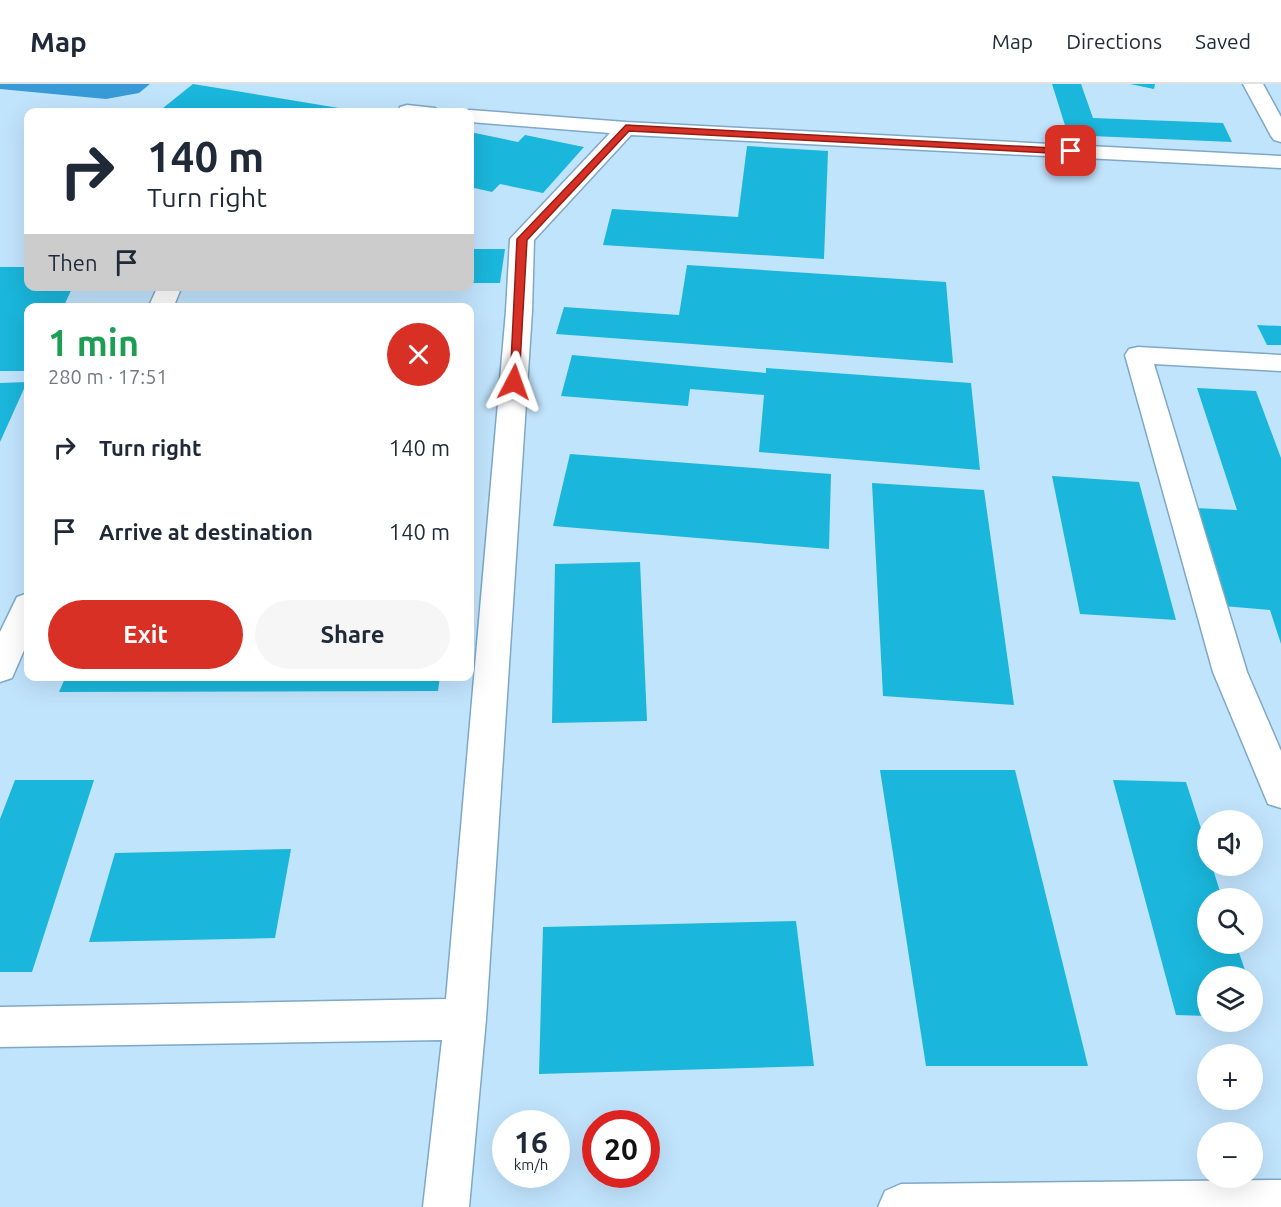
<!DOCTYPE html>
<html lang="en">
<head>
<meta charset="utf-8">
<style>
  :root { --surface:#fff; --page:#f6f6f7; --text:#1f2937; --muted:#747a83; --line:#e0e1e3; --accent:#d93025 }
  body { margin:0; font-family:Ubuntu,sans-serif; background:var(--page); color:var(--text); height:100vh; display:flex; flex-direction:column; font-size:22px; white-space:nowrap }
  * { box-sizing:border-box; margin:0 }
  p { font-size:20px; color:var(--muted) }
  .icon { flex:none; width:33px; height:33px; fill:none; stroke:currentColor; stroke-width:2; stroke-linecap:round; stroke-linejoin:round }
  .map { position:relative; flex:1; overflow:hidden }
  .drawer { position:absolute; left:24px; top:219px; width:450px; height:378px; display:flex; flex-direction:column; background:var(--surface); border-radius:12px; box-shadow:0 6px 24px #0002 }
  .drawer>* { flex:none }
  .banner { position:absolute; left:24px; top:24px; width:450px; height:183px; border-radius:12px; box-shadow:0 6px 24px #0002; background:#fff; color:var(--text); overflow:hidden }
  .controls { position:absolute; left:1197px; top:726px; display:grid; gap:12px }
  .controls a { display:grid; place-items:center; width:66px; height:66px; border-radius:50%; background:var(--surface); box-shadow:0 6px 24px #0002; font-size:30px }
  .speed { position:absolute; left:492px; top:1026px; display:flex; gap:12px; font-size:30px; font-weight:700; text-align:center }
  .speed>* { display:grid; place-content:center; width:78px; height:78px; border-radius:50%; background:var(--surface); box-shadow:0 6px 24px #0002; line-height:1 }
  .speed small { font-size:15px; font-weight:400 }
  .speed .limit { border:9px solid #d22; background:#fff; color:#111 }
  .pin { position:absolute; display:grid; place-items:center; width:51px; height:51px; color:#fff; margin:-26px; border-radius:12px; box-shadow:0 3px 9px #0006 }
  .me { position:absolute; width:66px; margin:-33px; rotate:4deg; stroke-linejoin:round; filter:drop-shadow(0 0 4px #0008) }
  .turn { display:flex; align-items:center; gap:21px; height:126px; padding:0 24px; font-size:27px }
  .turn .icon { width:78px; height:78px; stroke-width:2.5 }
  .turn b { display:block; font-size:42px; line-height:51px }
  .then { display:flex; align-items:center; height:57px; padding:0 24px; background:#0003; gap:12px; font-size:22px }
  .round { display:grid; place-items:center; flex:none; width:63px; height:63px; border-radius:32px; background:var(--page) }
  .overview { display:flex; align-items:center; justify-content:space-between; height:102px; padding:0 24px }
  h1 { font-size:36px; font-weight:700; line-height:45px; color:#1e9e55 }
  .action { display:flex; gap:12px; margin-top:auto; padding:12px 24px }
  .action a { flex:1; height:69px; border-radius:36px; background:var(--accent); color:#fff; font-size:24px; font-weight:700; line-height:69px; text-align:center }
  .action a+a { background:var(--page); color:var(--text) }
  ul { padding:0; list-style:none }
  li { display:flex; align-items:center; gap:18px; height:84px; padding:0 24px }
  li div { flex:1 }
  li b { display:block; font-size:22px }
  li em { font-style:normal }
  header { display:flex; align-items:center; gap:36px; box-sizing:border-box; height:84px; padding:0 30px; background:var(--surface); border-bottom:2px solid var(--line) }
  header strong { font-size:28px }
  nav { display:flex; gap:33px; margin-inline-start:auto; font-size:21px }
  .map>svg:first-child { display:block }
  .water { fill:#389bd7 }
  .building { fill:#1ab6db }
  .lines { fill:none; stroke-linecap:round; stroke-linejoin:round }
  .minor-casing { stroke:#7ea8c7; stroke-width:3 }
  .minor { fill:#fff; fill-rule:evenodd }
  .route { fill:#d93025; stroke:#8d1f18; stroke-width:1.5 }
</style>
</head>
<body>
<header>
<strong>Map</strong>
<nav><a>Map</a><a>Directions</a><a>Saved</a></nav>
</header>
<div class="map">
<svg width="1281" height="1123" viewBox="0 0 1281 1123">
  <rect width="100%" height="100%" fill="#c1e4fd"/>
  <!-- water -->
  <polygon class="water" points="0,0 150,0 139,9 106,15 0,5"/>
  <!-- building -->
  <g class="building">
    <polygon points="193,0 357,27 357,28 158,28"/>
    <polygon points="1052,0 1081,0 1093,34 1223,39 1232,58 1068,51"/>
    <polygon points="1130,0 1155,0 1154,5"/>
    <polygon points="470,48 518,58 525,51 584,63 543,109 500,100 492,108 470,103"/>
    <polygon points="747,62 828,67 824,175 603,161 612,125 738,133"/>
    <polygon points="470,165 505,165 500,199 470,199"/>
    <polygon points="687,181 946,198 953,279 556,250 564,223 679,231"/>
    <polygon points="0,183 28,183 28,202 73,202 63,224 28,224 28,287 0,287"/>
    <polygon points="362,202 404,202 403,205 362,205"/>
    <polygon points="1257,241 1281,242 1281,261 1267,261"/>
    <polygon points="572,271 766,289 766,284 971,299 980,386 759,368 764,311 690,305 688,322 561,312"/>
    <polygon points="27,298 0,358 0,299"/>
    <polygon points="1197,304 1256,307 1281,374 1281,560 1270,526 1223,522 1195,424 1237,426"/>
    <polygon points="570,370 831,390 829,465 553,442"/>
    <polygon points="1052,392 1139,398 1176,536 1080,530"/>
    <polygon points="872,399 984,406 1014,621 883,612"/>
    <polygon points="640,478 647,637 552,639 555,480"/>
    <polygon points="66,592 440,592 438,607 59,608"/>
    <polygon points="880,686 1015,686 1088,982 926,982"/>
    <polygon points="15,696 94,696 32,888 0,888 0,735"/>
    <polygon points="1113,696 1186,698 1208,766 1208,782 1212,782 1222,814 1208,814 1208,860 1236,860 1247,892 1208,892 1208,932 1176,931"/>
    <polygon points="291,765 275,854 89,858 115,769"/>
    <polygon points="796,837 814,982 539,990 543,843"/>
  </g>
  <g class="lines">
    <!-- minor casing -->
    <g class="minor-casing">
      <g id="minor">
        <polygon points="1243,0 1263,0 1281,33 1281,58 1274,56 1271,52"/>
        <polygon points="407,21 435,24 438,28 398,28 400,23"/>
        <polygon points="470,26 626,38 1281,72 1281,84 631,51 534,156 532,227 486,935 469,1123 423,1123 442,956 0,963 0,923 446,915 506,227 510,155 610,49 470,38 470,28 462,28"/>
        <polygon points="158,202 182,202 173,224 148,224"/>
        <polygon points="1138,263 1281,271 1281,287 1154,280 1247,588 1281,667 1281,724 1268,720 1213,588 1125,271 1129,265"/>
        <polygon points="28,509 28,557 12,594 0,598 0,548 17,513"/>
        <polygon points="1281,1096 1281,1123 878,1123 885,1107 901,1100"/>
      </g>
    </g>
    <!-- minor -->
    <use href="#minor" class="minor"/>
  </g>
  <!-- route -->
  <polygon class="route" points="626,41 1071,65 1075,67 1071,70 629,47 527,156 519,298 514,301 510,300 517,155"/>
</svg>
<div class="controls">
<a><svg class="icon" aria-label="sound" viewBox="0 0 24 24"><path d="M4 9h4l5-4v14l-5-4H4zM17 9q2 3 0 6"/></svg></a>
<a><svg class="icon" aria-label="search" viewBox="0 0 24 24"><circle cx="10" cy="10" r="6"/><path d="M15 15l6 6"/></svg></a>
<a><svg class="icon" aria-label="layers" viewBox="0 0 24 24"><path d="M12 4l9 5-9 5-9-5zM3 14l9 5 9-5"/></svg></a>
<a>+</a>
<a>−</a>
</div>
<div class="speed"><div>16<small>km/h</small></div><div class="limit">20</div></div>
<div class="pin" style="left:1071px;top:67px;background:#d93025"><svg class="icon" aria-label="arrive" viewBox="0 0 24 24"><path d="M6 21V4h12l-3 4 3 4H6"/></svg></div>
<svg class="me" style="left:514px;top:298px" viewBox="-20 -20 40 40"><path d="M0-17L14 15 0 8-14 15z" fill="#d93025" stroke="#fff" stroke-width="4"/></svg>
<div class="banner">
<div class="turn"><svg class="icon" aria-label="right" viewBox="0 0 24 24"><path d="M7 20v-9h11M14 6l5 5-5 5"/></svg><div><b>140 m</b>Turn right</div></div>
<div class="then">Then<svg class="icon" aria-label="arrive" viewBox="0 0 24 24"><path d="M6 21V4h12l-3 4 3 4H6"/></svg></div>
</div>
<section class="drawer">
<div class="overview"><div><h1>1 min</h1><p>280 m · 17:51</p></div><a class="round" style="background:#d93025;color:#fff"><svg class="icon" aria-label="close" viewBox="0 0 24 24"><path d="M6 6l12 12M18 6L6 18"/></svg></a></div>
<ul>
<li><svg class="icon" aria-label="right" viewBox="0 0 24 24"><path d="M7 20v-9h11M14 6l5 5-5 5"/></svg><div><b>Turn right</b></div><em>140 m</em></li>
<li><svg class="icon" aria-label="arrive" viewBox="0 0 24 24"><path d="M6 21V4h12l-3 4 3 4H6"/></svg><div><b>Arrive at destination</b></div><em>140 m</em></li>
</ul>
<div class="action"><a>Exit</a><a>Share</a></div>
</section>
</div>
</body>
</html>
